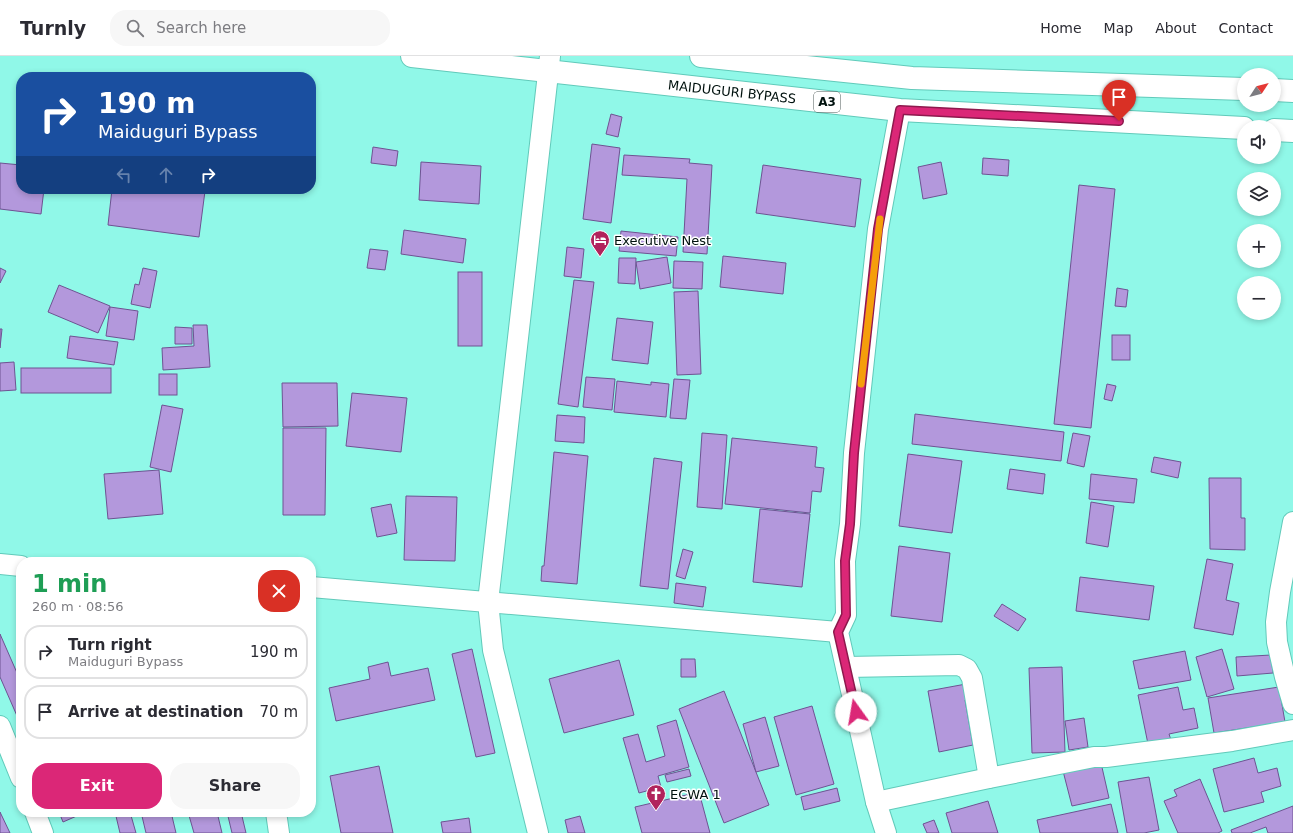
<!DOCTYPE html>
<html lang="en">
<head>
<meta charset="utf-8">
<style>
  :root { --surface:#fff; --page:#f7f7f7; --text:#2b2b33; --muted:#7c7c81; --line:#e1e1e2; --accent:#db2777 }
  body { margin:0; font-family:"DejaVu Sans",sans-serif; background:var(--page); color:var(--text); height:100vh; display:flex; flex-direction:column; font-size:15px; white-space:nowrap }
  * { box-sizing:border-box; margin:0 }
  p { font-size:13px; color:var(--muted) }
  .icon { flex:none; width:22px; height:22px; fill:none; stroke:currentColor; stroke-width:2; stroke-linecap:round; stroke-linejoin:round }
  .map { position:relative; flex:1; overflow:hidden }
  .sheet { position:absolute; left:16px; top:501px; width:300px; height:260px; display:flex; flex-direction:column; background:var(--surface); border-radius:16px; box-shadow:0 2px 6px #0003 }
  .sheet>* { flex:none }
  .banner { position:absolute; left:16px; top:16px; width:300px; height:122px; border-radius:16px; box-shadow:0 2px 6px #0003; background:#1a4fa0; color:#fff; overflow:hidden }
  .needle { width:26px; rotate:54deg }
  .controls { position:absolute; left:1237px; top:12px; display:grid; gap:8px }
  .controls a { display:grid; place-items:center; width:44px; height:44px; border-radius:50%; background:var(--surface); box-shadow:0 2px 6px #0003; font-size:20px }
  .pin { position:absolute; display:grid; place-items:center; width:34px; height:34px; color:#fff; margin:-41px -17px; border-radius:50% 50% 50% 0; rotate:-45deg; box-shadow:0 0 4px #0007 }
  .pin .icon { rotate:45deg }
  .me { position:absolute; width:44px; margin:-22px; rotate:347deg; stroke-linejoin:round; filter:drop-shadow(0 0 3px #0008) }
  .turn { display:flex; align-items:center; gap:14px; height:84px; padding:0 16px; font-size:18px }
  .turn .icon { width:52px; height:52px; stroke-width:2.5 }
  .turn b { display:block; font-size:28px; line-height:34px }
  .lanes { display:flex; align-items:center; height:38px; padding:0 16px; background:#0003; justify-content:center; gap:20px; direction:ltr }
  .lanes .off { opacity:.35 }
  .round { display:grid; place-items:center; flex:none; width:42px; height:42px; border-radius:16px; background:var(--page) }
  .head { display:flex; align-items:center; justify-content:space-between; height:68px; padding:0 16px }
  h1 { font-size:24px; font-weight:700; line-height:30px; color:#1e9e55 }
  .button { display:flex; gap:8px; margin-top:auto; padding:8px 16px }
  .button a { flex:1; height:46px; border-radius:16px; background:var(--accent); color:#fff; font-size:16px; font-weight:700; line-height:46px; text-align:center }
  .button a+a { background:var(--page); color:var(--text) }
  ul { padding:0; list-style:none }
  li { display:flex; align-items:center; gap:12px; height:54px; margin:0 8px 6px; padding:0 8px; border:2px solid var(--line); border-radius:16px }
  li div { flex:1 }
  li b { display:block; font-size:15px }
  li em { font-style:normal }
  header { display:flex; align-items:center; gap:24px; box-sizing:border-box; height:56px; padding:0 20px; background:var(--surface); border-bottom:1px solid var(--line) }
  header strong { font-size:19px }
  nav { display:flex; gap:22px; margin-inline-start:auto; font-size:14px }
  .search { width:280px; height:36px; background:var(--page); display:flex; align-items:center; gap:10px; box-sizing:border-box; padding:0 14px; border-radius:16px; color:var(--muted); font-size:15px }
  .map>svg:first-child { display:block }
  .building { fill:#b398dc; stroke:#6e5392 }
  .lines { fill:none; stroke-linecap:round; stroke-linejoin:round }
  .minor-casing { stroke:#61caba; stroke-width:22 }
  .highway-casing { stroke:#61caba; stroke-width:24 }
  .minor { stroke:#fff; stroke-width:20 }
  .highway { stroke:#fff; stroke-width:22 }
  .route-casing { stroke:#8e194d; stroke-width:10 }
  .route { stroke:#db2777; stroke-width:7 }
  .slow { stroke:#f59e0b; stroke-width:7 }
  .labels { text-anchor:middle; stroke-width:3; stroke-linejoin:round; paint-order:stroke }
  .shield { fill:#fff; stroke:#4c5856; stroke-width:1 }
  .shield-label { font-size:12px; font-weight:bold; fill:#00110e }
  .street-label { font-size:13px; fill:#00110e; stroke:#fff }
  .poi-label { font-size:13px; fill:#00110e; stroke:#fff; text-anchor:start }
</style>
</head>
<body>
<header>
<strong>Turnly</strong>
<div class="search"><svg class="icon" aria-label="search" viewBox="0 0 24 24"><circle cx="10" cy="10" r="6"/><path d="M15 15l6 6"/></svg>Search here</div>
<nav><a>Home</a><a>Map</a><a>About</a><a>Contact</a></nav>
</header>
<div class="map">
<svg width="1293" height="777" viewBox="0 0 1293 777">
  <rect width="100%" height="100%" fill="#90f8e8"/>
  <!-- building -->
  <g class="building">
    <polygon points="611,58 622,61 618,81 606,78"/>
    <polygon points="592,88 620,92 611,167 583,163"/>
    <polygon points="373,91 398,95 396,110 371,107"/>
    <polygon points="624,99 690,103 689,107 712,109 707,198 683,196 687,123 622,119"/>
    <polygon points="983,102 1009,104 1008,120 982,118"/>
    <polygon points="421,106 481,110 479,148 419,144"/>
    <polygon points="941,106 947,138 923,143 918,111"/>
    <polygon points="0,107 21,109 21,133 44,133 41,158 0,153"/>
    <polygon points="763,109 861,123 855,171 756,157"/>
    <polygon points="1079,129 1115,133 1091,372 1054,368"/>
    <polygon points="112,133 191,133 205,135 199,181 108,169"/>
    <polygon points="404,174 466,183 463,207 401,198"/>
    <polygon points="621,175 678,181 676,200 619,195"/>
    <polygon points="567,191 584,193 581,222 564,220"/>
    <polygon points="370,193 388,195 385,214 367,212"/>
    <polygon points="723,200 786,207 783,238 720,231"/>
    <polygon points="667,201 671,227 640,233 636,206"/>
    <polygon points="619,202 636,202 635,228 618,227"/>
    <polygon points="674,205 703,206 702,233 673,232"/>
    <polygon points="0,212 6,215 0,227"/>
    <polygon points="143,212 157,215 150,252 131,248 135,228 139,229"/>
    <rect x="458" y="216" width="24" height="74"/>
    <polygon points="574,224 594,226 578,351 558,348"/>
    <polygon points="59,229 110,250 98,277 48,256"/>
    <polygon points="1117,232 1128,234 1126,251 1115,250"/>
    <polygon points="698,235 701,318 677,319 674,236"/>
    <polygon points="110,251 138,255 134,284 106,280"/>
    <polygon points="617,262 653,266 648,308 612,304"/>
    <polygon points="193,269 207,269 210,311 163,314 162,292 194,290"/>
    <polygon points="175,271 192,272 192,288 175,288"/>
    <polygon points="0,273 2,273 0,292"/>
    <rect x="1112" y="279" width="18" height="25"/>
    <polygon points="70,280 118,286 114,309 67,302"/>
    <polygon points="14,306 16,334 0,335 0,307"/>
    <rect x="21" y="312" width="90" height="25"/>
    <rect x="159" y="318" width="18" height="21"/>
    <polygon points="586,321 615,323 612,354 583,351"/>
    <polygon points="674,323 690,324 686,363 670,362"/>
    <polygon points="617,325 651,329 651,326 669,328 666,361 614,356"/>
    <polygon points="282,327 337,327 338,370 283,371"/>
    <polygon points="1107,328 1116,330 1112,345 1104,343"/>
    <polygon points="352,337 407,342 401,396 346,390"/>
    <polygon points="162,349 183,353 171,416 150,411"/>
    <polygon points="915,358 1064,376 1061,405 912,388"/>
    <polygon points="557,359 585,361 584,387 555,385"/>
    <polygon points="283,372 326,372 325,459 283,459"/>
    <polygon points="702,377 727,379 722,453 697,451"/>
    <polygon points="1073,377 1090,380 1084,411 1067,407"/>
    <polygon points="732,382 817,391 815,411 824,412 821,436 812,435 810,457 725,448"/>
    <polygon points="554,396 588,400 577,528 541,525 542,510 544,510"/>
    <polygon points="908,398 962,405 952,477 899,470"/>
    <polygon points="1154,401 1181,406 1178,422 1151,416"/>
    <polygon points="654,402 682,406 668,533 640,530"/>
    <polygon points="1010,413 1045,418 1043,438 1007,433"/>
    <polygon points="159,414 163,458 108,463 104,418"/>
    <polygon points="1091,418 1137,423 1134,447 1089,443"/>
    <polygon points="1209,422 1241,422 1241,462 1245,462 1245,494 1210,493"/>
    <polygon points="406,440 457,441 455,505 404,504"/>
    <polygon points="1091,446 1114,450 1108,491 1086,487"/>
    <polygon points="391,448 397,477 377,481 371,452"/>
    <polygon points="760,453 810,458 802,531 753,526"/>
    <polygon points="899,490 950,497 942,566 891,560"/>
    <polygon points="683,493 693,496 685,523 676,520"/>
    <polygon points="1207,503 1233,508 1226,544 1239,547 1233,579 1194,572"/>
    <polygon points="1080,521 1154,530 1149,564 1076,555"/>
    <polygon points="676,527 706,531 703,551 674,547"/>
    <polygon points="1002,548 1026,563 1018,575 994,560"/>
    <polygon points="0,578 21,626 21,669 0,621"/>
    <polygon points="472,593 495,697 476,701 452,598"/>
    <polygon points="1222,593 1234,633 1207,641 1196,601"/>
    <polygon points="1185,595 1191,624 1139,633 1133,605"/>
    <polygon points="1271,599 1273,617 1237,620 1236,601"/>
    <polygon points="681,603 695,603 696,621 681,621"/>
    <polygon points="619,604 634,659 564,677 549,623"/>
    <polygon points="388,606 391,620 428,612 435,644 336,665 329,632 370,623 368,611"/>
    <polygon points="1062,611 1065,696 1032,697 1029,612"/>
    <polygon points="966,628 969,643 965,644 973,689 939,696 928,635"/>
    <polygon points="1178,631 1183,654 1194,652 1198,672 1169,678 1171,684 1148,688 1138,639"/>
    <polygon points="1279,631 1285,666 1214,677 1208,642"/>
    <polygon points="724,635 769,749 724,767 679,653"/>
    <polygon points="812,650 834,728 796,739 774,661"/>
    <polygon points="765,661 779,710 756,716 743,668"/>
    <polygon points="1084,662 1088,691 1069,694 1065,665"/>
    <polygon points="676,664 689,711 658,720 661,731 639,737 623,682 638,678 646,706 665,700 657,670"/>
    <polygon points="1254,702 1258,717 1277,712 1281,730 1261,736 1264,746 1224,756 1213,713"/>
    <polygon points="1101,707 1109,742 1072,750 1063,715"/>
    <polygon points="379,710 393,777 341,777 330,720"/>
    <polygon points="689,713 691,720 667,726 665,719"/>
    <polygon points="1149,721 1159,774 1144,777 1127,777 1118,726"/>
    <polygon points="1200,723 1222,775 1218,777 1178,777 1164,745 1177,740 1174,734"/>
    <polygon points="837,732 840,745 804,754 801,741"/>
    <polygon points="699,736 710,777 642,777 635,751"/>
    <polygon points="988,745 998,777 952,777 946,757"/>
    <polygon points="1111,748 1118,777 1040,777 1037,764"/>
    <polygon points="1293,750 1293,777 1268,777 1266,771 1250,777 1232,777 1231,774"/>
    <polygon points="0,756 10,777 0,777"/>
    <polygon points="59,756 78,756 79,759 63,766"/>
    <polygon points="115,756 130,756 136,777 120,777"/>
    <polygon points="141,756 171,756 176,777 146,777"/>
    <polygon points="188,756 217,756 222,777 194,777"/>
    <polygon points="227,756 241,756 246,777 232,777"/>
    <polygon points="580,760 585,777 568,777 565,764"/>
    <polygon points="469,762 471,777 443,777 441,766"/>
    <polygon points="934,764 939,777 927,777 923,768"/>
  </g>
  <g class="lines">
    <!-- minor casing -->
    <g class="minor-casing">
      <g id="minor">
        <polyline points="1293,466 1280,536 1276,566 1277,586 1285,621 1293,648"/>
        <polyline points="0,508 21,510"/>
        <polyline points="311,531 838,576"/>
        <polyline points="846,611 959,609 967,613 972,622 989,722"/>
        <polyline points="0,670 21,722"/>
        <polyline points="876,746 989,722 1094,701 1106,701 1232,685 1293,674"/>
        <polyline points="35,756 43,777"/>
        <polyline points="276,756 279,777"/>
        <polyline points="538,777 493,594 488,546 550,0"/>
        <polyline points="886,777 876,746 838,576 846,559 845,505 850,468 854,397 878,173 900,54"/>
      </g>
    </g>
    <!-- highway casing -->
    <g class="highway-casing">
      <g id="highway">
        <path id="s1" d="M412 0 900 54 1244 72"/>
        <polyline points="701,0 912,22 1244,33"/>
        <polyline points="1274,34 1293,35"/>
        <polyline points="1274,74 1293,75"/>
      </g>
    </g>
    <!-- minor -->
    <use href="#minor" class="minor"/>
    <!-- highway -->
    <use href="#highway" class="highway"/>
  </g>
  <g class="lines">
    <!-- route casing -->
    <g class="route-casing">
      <polyline id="route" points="856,656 838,576 846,559 845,505 850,468 854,397 878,173 900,54 1119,65"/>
    </g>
    <!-- route -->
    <use href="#route" class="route"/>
    <!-- slow -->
    <polyline class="slow" points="861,328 880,163"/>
  </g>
  <!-- icons -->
  <defs>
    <g id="hotel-pin" transform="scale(1)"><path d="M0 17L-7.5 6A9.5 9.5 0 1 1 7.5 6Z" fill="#b1235c" stroke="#fff"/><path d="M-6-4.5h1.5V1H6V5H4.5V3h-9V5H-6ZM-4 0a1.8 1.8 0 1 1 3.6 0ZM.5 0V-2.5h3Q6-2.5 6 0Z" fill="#fff"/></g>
    <g id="church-pin" transform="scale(1)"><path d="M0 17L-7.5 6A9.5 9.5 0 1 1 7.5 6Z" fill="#b1235c" stroke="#fff"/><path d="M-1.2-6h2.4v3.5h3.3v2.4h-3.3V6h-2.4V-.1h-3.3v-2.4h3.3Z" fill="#fff"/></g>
  </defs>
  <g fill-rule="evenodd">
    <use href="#hotel-pin" x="600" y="184"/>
    <use href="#church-pin" x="656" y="738"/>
  </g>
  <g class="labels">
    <!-- shield labels -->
    <rect class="shield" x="814" y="36" width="26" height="20" rx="3"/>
    <g class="shield-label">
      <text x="827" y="50">A3</text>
    </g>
    <!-- street labels -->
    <g class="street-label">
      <text dy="5" stroke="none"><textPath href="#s1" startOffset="322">MAIDUGURI BYPASS</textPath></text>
    </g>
    <!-- poi labels -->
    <g class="poi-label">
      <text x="614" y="189">Executive Nest</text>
      <text x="670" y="743">ECWA 1</text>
    </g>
  </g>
</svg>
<div class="controls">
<a><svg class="needle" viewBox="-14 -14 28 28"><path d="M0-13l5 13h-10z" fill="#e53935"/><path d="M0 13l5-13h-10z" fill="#7c7c81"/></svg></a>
<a><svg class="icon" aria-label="sound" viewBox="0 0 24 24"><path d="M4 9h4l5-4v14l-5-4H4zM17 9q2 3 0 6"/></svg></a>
<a><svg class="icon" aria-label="layers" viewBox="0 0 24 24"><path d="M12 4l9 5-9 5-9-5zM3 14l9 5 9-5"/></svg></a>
<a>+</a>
<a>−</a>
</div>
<div class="pin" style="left:1119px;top:65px;background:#d93025"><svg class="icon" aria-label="arrive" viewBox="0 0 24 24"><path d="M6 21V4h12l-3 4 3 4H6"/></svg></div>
<svg class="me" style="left:856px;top:656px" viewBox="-20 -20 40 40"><circle r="19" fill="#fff"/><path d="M0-13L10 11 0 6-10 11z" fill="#db2777"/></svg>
<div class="banner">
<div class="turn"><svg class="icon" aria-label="right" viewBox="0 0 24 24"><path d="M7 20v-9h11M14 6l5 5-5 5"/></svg><div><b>190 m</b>Maiduguri Bypass</div></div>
<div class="lanes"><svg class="icon off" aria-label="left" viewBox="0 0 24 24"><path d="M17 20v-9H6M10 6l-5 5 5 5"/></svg><svg class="icon off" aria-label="ahead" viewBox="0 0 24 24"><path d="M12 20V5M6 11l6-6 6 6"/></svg><svg class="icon" aria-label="right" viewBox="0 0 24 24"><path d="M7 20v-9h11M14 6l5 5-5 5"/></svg></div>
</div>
<section class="sheet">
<div class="head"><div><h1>1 min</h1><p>260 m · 08:56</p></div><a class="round" style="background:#d93025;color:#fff"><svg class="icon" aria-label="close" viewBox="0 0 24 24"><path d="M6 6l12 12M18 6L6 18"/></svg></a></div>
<ul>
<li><svg class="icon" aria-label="right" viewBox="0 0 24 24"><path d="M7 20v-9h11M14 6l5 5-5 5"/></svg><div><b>Turn right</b><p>Maiduguri Bypass</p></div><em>190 m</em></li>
<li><svg class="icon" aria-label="arrive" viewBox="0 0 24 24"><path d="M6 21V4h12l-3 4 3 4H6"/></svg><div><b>Arrive at destination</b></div><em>70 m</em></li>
</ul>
<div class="button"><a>Exit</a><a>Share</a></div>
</section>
</div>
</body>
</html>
